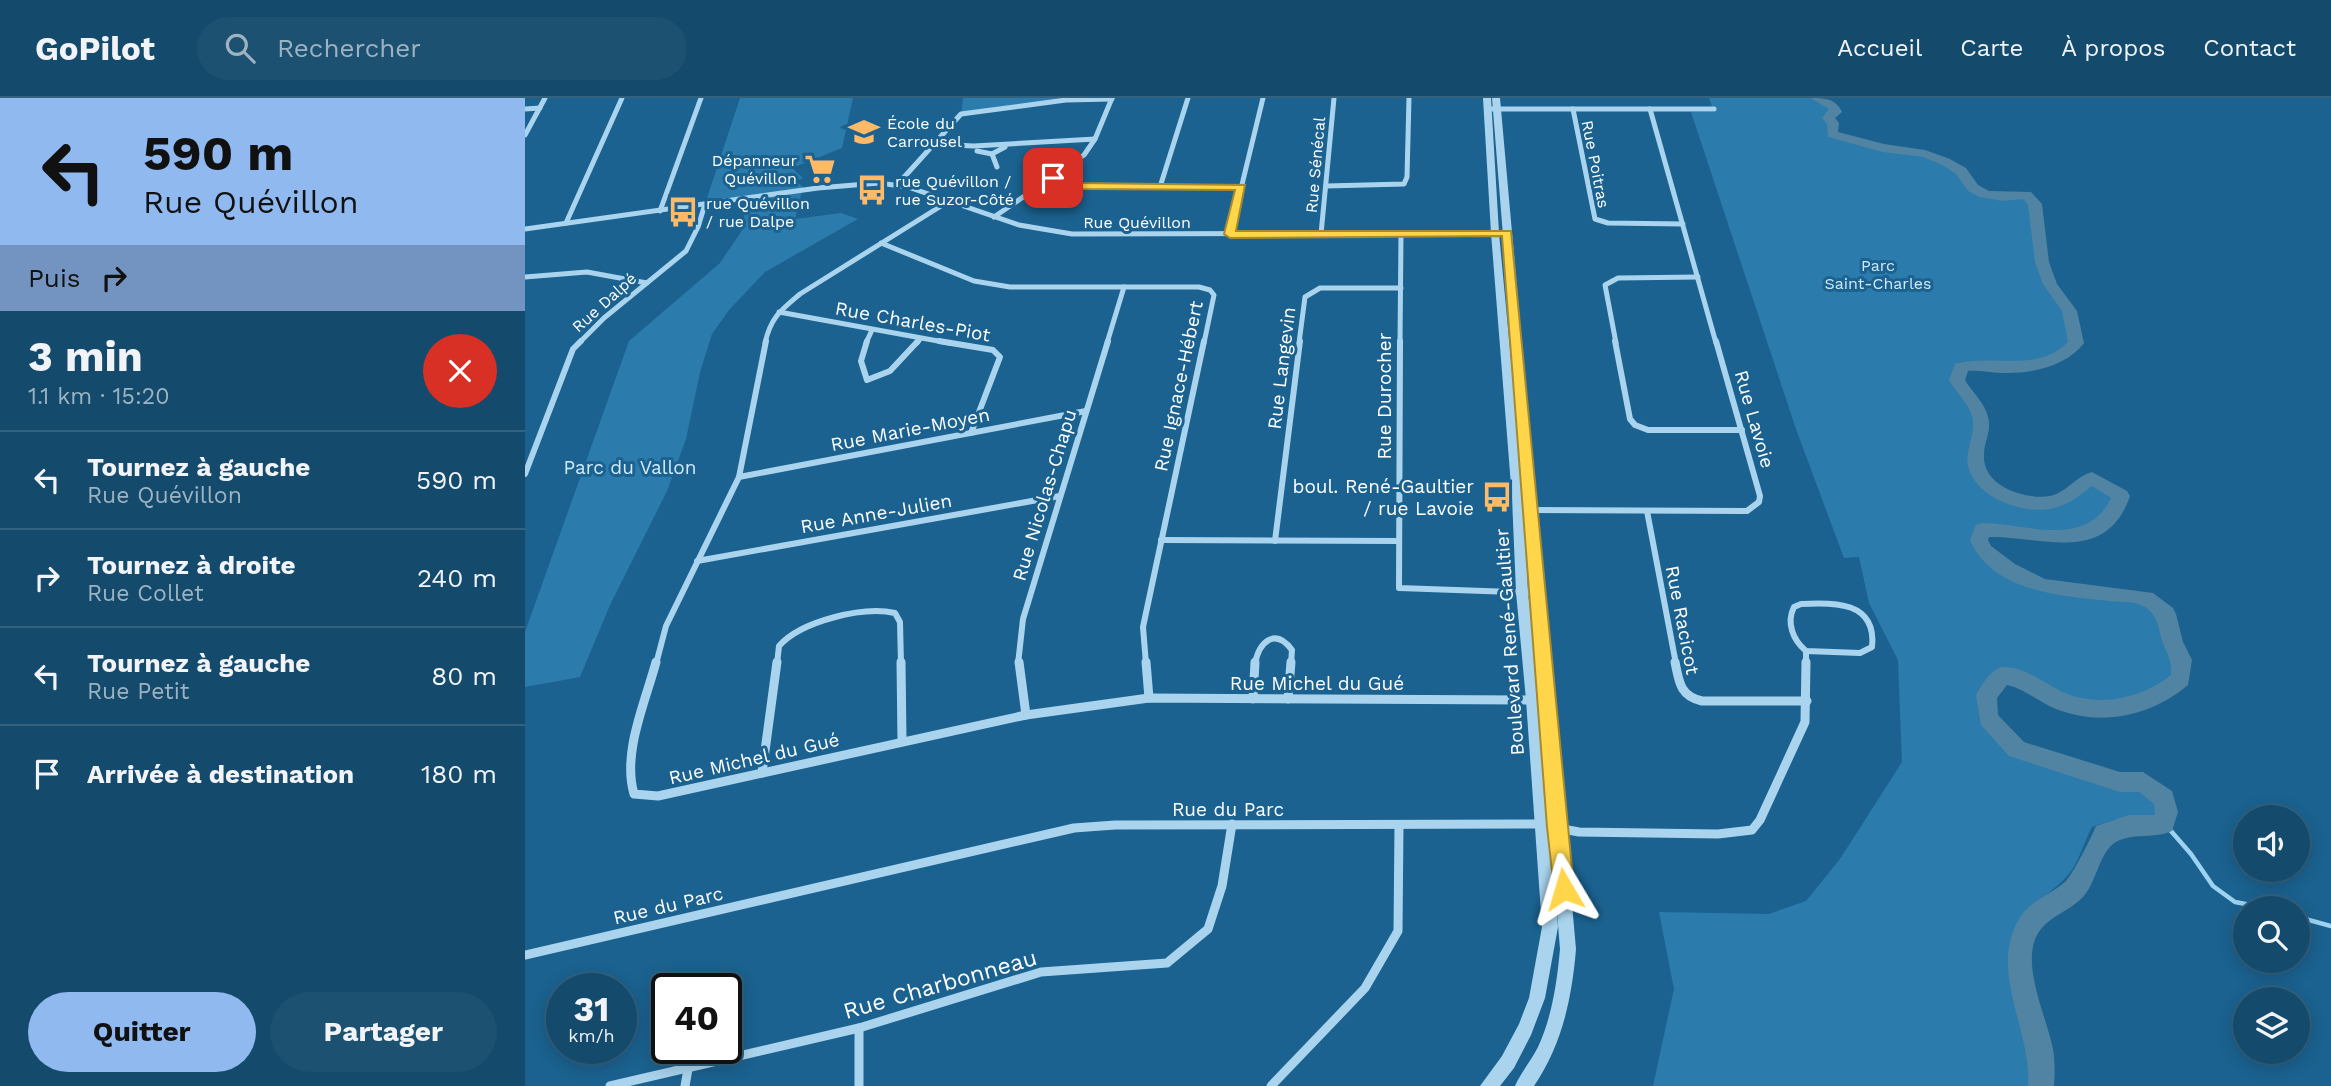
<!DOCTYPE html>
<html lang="fr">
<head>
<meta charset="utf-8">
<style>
  :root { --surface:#144a6c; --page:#1d5172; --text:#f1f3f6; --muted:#9db3c2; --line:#33627f; --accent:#90b9f0 }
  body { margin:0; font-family:"Work Sans",sans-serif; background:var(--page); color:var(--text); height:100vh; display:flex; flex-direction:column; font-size:26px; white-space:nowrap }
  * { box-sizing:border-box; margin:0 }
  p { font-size:23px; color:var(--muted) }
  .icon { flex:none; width:38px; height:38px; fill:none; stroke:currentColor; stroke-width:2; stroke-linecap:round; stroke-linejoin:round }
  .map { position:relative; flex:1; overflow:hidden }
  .drawer { display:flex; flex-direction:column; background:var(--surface); width:525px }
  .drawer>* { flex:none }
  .banner { background:#90b9f0; color:#111; overflow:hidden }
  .controls { position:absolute; left:1708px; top:707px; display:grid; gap:14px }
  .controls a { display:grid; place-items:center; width:77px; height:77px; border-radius:50%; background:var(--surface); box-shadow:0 4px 18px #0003,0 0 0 2px var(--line); font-size:35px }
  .speed { position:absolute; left:21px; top:875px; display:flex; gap:14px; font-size:35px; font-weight:700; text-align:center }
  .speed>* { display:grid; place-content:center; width:91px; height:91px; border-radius:50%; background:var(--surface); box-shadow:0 4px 18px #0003,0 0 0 2px var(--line); line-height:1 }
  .speed small { font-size:18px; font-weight:400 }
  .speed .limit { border:4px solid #111; border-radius:10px; background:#fff; color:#111 }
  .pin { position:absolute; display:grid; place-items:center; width:60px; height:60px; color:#fff; margin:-30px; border-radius:14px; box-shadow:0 4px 10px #0006 }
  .me { position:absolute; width:77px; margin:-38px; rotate:353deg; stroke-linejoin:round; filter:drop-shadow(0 0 5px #0008) }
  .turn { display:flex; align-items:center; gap:24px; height:147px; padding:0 28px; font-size:32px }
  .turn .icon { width:91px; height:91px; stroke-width:2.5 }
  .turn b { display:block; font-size:49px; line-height:60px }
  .then { display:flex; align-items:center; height:66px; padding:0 28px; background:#0003; gap:14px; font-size:26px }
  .round { display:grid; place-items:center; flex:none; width:74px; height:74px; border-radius:37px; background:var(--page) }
  .head { display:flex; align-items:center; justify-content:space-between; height:119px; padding:0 28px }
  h1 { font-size:42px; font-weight:700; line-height:52px }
  .cta { display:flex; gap:14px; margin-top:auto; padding:14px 28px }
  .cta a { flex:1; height:80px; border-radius:42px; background:var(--accent); color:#111; font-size:28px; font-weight:700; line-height:80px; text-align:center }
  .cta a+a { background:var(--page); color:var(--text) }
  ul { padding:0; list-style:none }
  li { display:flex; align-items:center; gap:21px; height:98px; padding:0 28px; border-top:2px solid var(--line) }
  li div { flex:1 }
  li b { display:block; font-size:26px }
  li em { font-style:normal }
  header { display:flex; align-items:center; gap:42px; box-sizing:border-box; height:98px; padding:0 35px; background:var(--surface); border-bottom:2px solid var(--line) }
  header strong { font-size:33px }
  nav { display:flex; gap:38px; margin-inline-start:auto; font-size:24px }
  .search { width:490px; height:63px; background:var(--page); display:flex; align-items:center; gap:18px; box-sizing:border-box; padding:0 24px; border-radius:38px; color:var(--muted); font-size:26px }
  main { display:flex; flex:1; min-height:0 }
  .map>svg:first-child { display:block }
  .green { fill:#2b7cac }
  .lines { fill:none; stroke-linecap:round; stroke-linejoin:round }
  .stream { stroke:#9dd2f0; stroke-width:4.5 }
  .river { fill:#5183a2; fill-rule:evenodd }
  .minor-far2 { stroke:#aad4ee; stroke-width:5 }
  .minor-far1 { stroke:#aad4ee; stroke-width:6 }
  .minor { stroke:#aad4ee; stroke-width:9 }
  .tertiary { fill:#aad4ee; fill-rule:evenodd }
  .route { fill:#ffd54a; stroke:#a68a30; stroke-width:2 }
  .labels { text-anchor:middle; stroke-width:6; stroke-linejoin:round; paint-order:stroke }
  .far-poi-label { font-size:16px; fill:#fff; stroke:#1b6290; text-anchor:start }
  .far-street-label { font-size:16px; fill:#fff; stroke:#1b6290 }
  .far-park-label { font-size:16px; fill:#d0eafa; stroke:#1b6290 }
  .street-label { font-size:19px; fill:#fff; stroke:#1b6290 }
  .park-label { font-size:19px; fill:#d0eafa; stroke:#1b6290 }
  .poi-label { font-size:19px; fill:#fff; stroke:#1b6290; text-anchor:end }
  .near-street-label { font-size:23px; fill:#fff; stroke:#1b6290 }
</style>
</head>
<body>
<header>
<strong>GoPilot</strong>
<div class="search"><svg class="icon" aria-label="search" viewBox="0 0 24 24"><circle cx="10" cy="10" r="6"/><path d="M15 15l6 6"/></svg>Rechercher</div>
<nav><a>Accueil</a><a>Carte</a><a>À propos</a><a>Contact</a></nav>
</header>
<main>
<section class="drawer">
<div class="banner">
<div class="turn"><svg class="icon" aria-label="left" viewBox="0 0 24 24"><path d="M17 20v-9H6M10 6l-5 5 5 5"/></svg><div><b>590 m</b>Rue Quévillon</div></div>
<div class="then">Puis<svg class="icon" aria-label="right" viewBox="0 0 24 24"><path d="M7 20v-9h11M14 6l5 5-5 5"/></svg></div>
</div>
<div class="head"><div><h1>3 min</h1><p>1.1 km · 15:20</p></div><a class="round" style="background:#d93025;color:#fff"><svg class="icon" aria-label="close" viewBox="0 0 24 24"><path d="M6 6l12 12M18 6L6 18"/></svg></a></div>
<ul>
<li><svg class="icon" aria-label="left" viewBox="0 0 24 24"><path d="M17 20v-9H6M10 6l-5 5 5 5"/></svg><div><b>Tournez à gauche</b><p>Rue Quévillon</p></div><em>590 m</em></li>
<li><svg class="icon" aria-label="right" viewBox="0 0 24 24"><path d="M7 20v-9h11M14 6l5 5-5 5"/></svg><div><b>Tournez à droite</b><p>Rue Collet</p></div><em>240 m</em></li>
<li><svg class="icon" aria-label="left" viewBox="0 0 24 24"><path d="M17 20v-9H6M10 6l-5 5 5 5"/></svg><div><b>Tournez à gauche</b><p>Rue Petit</p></div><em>80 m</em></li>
<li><svg class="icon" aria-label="arrive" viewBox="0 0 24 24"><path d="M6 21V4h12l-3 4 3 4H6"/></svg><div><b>Arrivée à destination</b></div><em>180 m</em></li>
</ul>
<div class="cta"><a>Quitter</a><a>Partager</a></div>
</section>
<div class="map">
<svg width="1806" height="988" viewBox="0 0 1806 988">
  <rect width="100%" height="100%" fill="#1b6290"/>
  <!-- green -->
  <g class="green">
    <polygon points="215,0 328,0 317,50 267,70 278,80 271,83 278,89 270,121 316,115 333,121 240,174 204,212 187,236 175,274 161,341 142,393 85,507 55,579 0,589 0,534 104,243 195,165 216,134 223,101 180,106"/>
    <polygon points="438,0 541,0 436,16"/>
    <path d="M1184 0H1291L1309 9 1311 14 1304 20 1308 25V37L1358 50 1400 56 1421 64 1436 73 1448 90 1460 96 1477 99 1501 97 1510 106C1511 136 1513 170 1531 196 1534 200 1539 204 1542 208 1549 220 1545 232 1551 245 1538 263 1502 270 1480 270 1464 270 1451 264 1436 270L1432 282C1437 292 1452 310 1455 319 1459 333 1449 347 1450 361 1452 395 1509 414 1536 401 1547 396 1556 386 1567 380L1596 398C1593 409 1589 411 1582 420 1551 458 1499 427 1457 432L1454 442 1459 453 1483 471 1517 488 1621 500 1641 516 1648 545 1657 562 1656 581C1647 588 1639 596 1629 600 1605 612 1563 614 1538 604 1518 596 1500 580 1478 578L1461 598 1463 621 1492 651 1595 684H1618C1629 696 1638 702 1634 719L1628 721 1588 722 1567 729C1559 743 1554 765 1543 777 1525 797 1499 810 1490 836 1471 889 1521 936 1506 988H1128L1149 891 1134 814 1244 816 1281 803 1315 761 1377 664 1373 562 1344 505 1334 459 1319 460 1271 331 1166 14H1189Z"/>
  </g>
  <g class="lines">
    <!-- stream -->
    <g class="stream">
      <polyline points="1639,725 1666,756 1688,788 1710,804 1742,810"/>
      <polyline points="1773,819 1806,828"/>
    </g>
    <!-- river -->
    <path class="river" d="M1285 0C1298 0 1311 0 1317 14L1310 20 1314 25 1313 34 1359 46 1400 52 1425 61 1441 70 1453 87 1464 93 1506 94 1517 106 1524 164 1532 186 1552 213 1559 245C1541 269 1505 276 1477 275 1465 275 1454 272 1443 273L1440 282C1447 294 1460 305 1463 319 1467 332 1459 344 1459 357 1457 388 1499 402 1525 398 1541 395 1551 378 1567 374L1602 393 1605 398C1581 468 1516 438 1464 439L1463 442 1466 448 1490 466 1520 481 1628 495 1648 510 1651 516 1658 544 1667 562 1663 587C1626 618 1577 629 1531 611 1514 604 1500 591 1482 587L1472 600 1473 617 1499 644 1595 674H1618L1647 693 1653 714 1647 733C1629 741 1612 735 1595 742 1574 750 1573 783 1558 799 1546 812 1527 817 1516 831 1492 860 1522 919 1528 951 1530 963 1530 975 1529 988H1503C1507 932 1463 874 1494 821 1504 803 1525 797 1540 784 1548 776 1566 740 1571 728L1604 717H1630L1629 706 1614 694H1595L1484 658 1456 627 1451 598C1455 588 1468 568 1480 569 1499 569 1518 584 1534 592 1570 611 1616 601 1646 577 1647 560 1642 557 1637 542 1633 528 1632 514 1616 507 1608 503 1594 504 1584 503 1535 498 1468 494 1445 442L1451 427 1457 425C1501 425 1561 452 1586 400L1567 388C1554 398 1542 408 1525 411 1497 416 1453 400 1444 371 1438 353 1452 336 1447 318 1443 305 1431 294 1424 282L1430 266C1468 255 1511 276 1543 244L1537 213 1518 186 1510 164 1503 107 1498 101 1477 103 1455 99 1443 93 1431 76 1417 67 1398 59 1358 54 1303 39 1302 26 1297 20 1304 11Z"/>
    <!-- minor-far2 -->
    <g class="minor-far2">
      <polyline points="0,11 15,10"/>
      <polyline points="963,11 1189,11"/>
      <polyline points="1048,11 1070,121 1083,125 1158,126"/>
      <polyline points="1125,11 1191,245"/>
      <polyline points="0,37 20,0"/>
      <polyline points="407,46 449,48 570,41"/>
      <polyline points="452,53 467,56 480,49"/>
      <polyline points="467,56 472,69"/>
      <polyline points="528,81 555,88 716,89"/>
      <polyline points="372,87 436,16 541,2 587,1"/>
      <polyline points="801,88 879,86 882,79 884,0"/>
      <polyline points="635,89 663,0"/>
      <polyline points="135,113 176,0"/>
      <polyline points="469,119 559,57 570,41 587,0"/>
      <polyline points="41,125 97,0"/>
      <polyline points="0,131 293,90 354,85 383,89 494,127 547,136 982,135"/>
      <polyline points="705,136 738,0"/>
      <polyline points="796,136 809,0"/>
      <polyline points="356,145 449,183 485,189 674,189 685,192 689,197 679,245"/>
      <polyline points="0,179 62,174 122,185"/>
      <polyline points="254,214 424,245"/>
      <polyline points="54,245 79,220 161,153 173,129 180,106"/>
      <path d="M240 245C246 219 256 212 275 196L424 103"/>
      <polyline points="341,245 347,232"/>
      <polyline points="392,245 395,241"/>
      <polyline points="582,245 599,189"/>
      <polyline points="774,245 780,199 795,190 876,190"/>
      <polyline points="875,245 876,136"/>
      <polyline points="1091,245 1080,187 1093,180 1173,179"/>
    </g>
    <!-- minor-far1 -->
    <g class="minor-far1">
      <polyline points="342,243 336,263 342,282 365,273 393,243"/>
      <polyline points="414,243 468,252 475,259 446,335"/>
      <polyline points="875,243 874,490 1013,495"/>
      <polyline points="1090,243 1105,321 1110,327 1123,332 1217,332"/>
      <polyline points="0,376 48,251 56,243"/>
      <polyline points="214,379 561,313"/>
      <polyline points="1004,412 1222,413 1234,404 1235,398 1191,243"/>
      <polyline points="1122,413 1151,566"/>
      <polyline points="636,442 874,443"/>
      <polyline points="750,443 775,243"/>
      <polyline points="172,463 535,398"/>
      <path d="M1276 506C1308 504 1352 503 1347 549L1335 555 1281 553C1268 542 1261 525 1269 509Z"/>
      <polyline points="131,566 141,528 214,379 241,243"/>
      <path d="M252 566 254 548C276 523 338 508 370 515L375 524 376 566"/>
      <polyline points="493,566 498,521 583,243"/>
      <polyline points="621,566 618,529 679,243"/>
      <path d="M730 566C734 544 750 529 767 552L766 566"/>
      <polyline points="1281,566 1281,553"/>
    </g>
    <!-- minor -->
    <g class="minor">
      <path d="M131 564C120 605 97 655 109 696L133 698 501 617 624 600 1010 602"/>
      <polyline points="376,564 377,643"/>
      <polyline points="494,564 501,617"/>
      <polyline points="621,564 624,600"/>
      <path d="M1150 564C1154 584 1155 598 1177 603H1282"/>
      <polyline points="728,601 730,564"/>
      <polyline points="763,601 766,564"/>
      <polyline points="237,675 252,564"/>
      <polyline points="1032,730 1054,734 1193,736 1227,732 1235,722 1280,624 1281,564"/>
      <polyline points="0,857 549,730 590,727 1017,726"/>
      <polyline points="334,930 334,988"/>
      <polyline points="85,988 334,930 516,874 642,865 683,831 697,788 707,726"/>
      <polyline points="160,988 163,971"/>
      <polyline points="746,988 840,890 873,833 874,727"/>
    </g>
    <!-- tertiary -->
    <g class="tertiary">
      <polygon points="958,0 966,0 974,135 999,400 1003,494 1015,602 1033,829 1020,900 1006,937 989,970 975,988 955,988 977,958 994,926 1004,900 1017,829 1001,602 991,494 987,400 966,135"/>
      <path d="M967 0H975L1051 851C1047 900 1037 947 1009 988H990C996 974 1006 963 1013 949 1027 919 1032 884 1035 851Z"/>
    </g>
  </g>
  <!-- route -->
  <polygon class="route" points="528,77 555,85 720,87 711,133 986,133 1049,791 1046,798 1039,801 1032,798 1029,791 1022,729 977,138 705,140 699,136 710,92 555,91 524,83 524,78"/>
  <!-- icons -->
  <defs>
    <g id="school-bare" transform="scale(2.415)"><path d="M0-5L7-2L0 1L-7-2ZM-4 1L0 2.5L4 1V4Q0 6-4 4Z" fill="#ffb967" stroke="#1b6290" stroke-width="2.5" paint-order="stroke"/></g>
    <g id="supermarket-bare" transform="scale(2.415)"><path d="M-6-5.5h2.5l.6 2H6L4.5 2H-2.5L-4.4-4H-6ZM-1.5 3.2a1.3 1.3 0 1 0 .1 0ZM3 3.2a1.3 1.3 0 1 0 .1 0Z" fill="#ffb967" stroke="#1b6290" stroke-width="2.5" paint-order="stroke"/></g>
    <g id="bus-bare" transform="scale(2.415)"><path d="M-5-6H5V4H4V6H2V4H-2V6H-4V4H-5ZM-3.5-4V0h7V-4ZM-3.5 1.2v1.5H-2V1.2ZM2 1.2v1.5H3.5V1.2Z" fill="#ffb967" stroke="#1b6290" stroke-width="2.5" paint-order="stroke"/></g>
  </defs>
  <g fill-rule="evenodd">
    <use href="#school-bare" x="339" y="34"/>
    <use href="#supermarket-bare" x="295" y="71"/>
    <use href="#bus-bare" x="347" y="92"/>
    <use href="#bus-bare" x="158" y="114"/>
    <use href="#bus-bare" x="972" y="399"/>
  </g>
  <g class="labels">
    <!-- far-poi labels -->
    <g class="far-poi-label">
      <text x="362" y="31">École du<tspan x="362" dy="18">Carrousel</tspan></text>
      <text x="272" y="68" text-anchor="end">Dépanneur<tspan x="272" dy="18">Quévillon</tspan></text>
      <text x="370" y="89">rue Quévillon /<tspan x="370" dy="18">rue Suzor-Côté</tspan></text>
      <text x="181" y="111">rue Quévillon<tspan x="181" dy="18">/ rue Dalpe</tspan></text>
    </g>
    <!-- far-street labels -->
    <g class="far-street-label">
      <text transform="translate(1071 66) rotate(79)" y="6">Rue Poitras</text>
      <text transform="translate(790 67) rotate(-85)" y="6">Rue Sénécal</text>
      <text x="612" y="130">Rue Quévillon</text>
      <text transform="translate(79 204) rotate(-42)" y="6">Rue Dalpé</text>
    </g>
    <!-- far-park labels -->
    <g class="far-park-label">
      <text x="1353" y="173">Parc<tspan x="1353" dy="18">Saint-Charles</tspan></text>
    </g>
    <!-- street labels -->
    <g class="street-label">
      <text transform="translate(388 223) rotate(10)" y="7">Rue Charles-Piot</text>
      <text transform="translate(756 270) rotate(-83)" y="7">Rue Langevin</text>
      <text transform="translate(653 288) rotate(-78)" y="7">Rue Ignace-Hébert</text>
      <text transform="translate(859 298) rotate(-90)" y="7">Rue Durocher</text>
      <text transform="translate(1230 321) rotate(74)" y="7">Rue Lavoie</text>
      <text transform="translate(385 331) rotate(-11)" y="7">Rue Marie-Moyen</text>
      <text transform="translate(519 397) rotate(-73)" y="7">Rue Nicolas-Chapu</text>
      <text transform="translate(351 415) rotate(-10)" y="7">Rue Anne-Julien</text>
      <text transform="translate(1158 522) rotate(79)" y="7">Rue Racicot</text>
      <text transform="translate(984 544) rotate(-94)" y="7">Boulevard René-Gaultier</text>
      <text x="792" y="592">Rue Michel du Gué</text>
      <text transform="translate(229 660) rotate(-13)" y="7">Rue Michel du Gué</text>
      <text x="703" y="718">Rue du Parc</text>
      <text transform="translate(143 807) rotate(-13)" y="7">Rue du Parc</text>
    </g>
    <!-- park labels -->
    <g class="park-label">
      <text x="105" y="376">Parc du Vallon</text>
    </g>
    <!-- poi labels -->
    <g class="poi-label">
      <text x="949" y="395">boul. René-Gaultier<tspan x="949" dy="22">/ rue Lavoie</tspan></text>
    </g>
    <!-- near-street labels -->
    <g class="near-street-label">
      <text transform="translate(415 886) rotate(-16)" y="8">Rue Charbonneau</text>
    </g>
  </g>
</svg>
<div class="controls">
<a><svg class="icon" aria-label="sound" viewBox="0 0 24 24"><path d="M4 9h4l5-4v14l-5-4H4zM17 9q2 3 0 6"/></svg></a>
<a><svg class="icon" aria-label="search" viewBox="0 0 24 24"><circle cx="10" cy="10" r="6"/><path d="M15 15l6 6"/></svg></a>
<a><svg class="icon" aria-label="layers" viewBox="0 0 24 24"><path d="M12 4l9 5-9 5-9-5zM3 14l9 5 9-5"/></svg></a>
</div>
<div class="speed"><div>31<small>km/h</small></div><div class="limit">40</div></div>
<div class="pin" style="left:528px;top:80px;background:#d93025"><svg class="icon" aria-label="arrive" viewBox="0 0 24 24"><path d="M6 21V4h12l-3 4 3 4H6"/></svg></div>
<svg class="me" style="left:1039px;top:791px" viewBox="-20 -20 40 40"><path d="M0-17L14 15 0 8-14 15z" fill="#ffd54a" stroke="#fff" stroke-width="4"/></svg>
</div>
</main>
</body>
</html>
